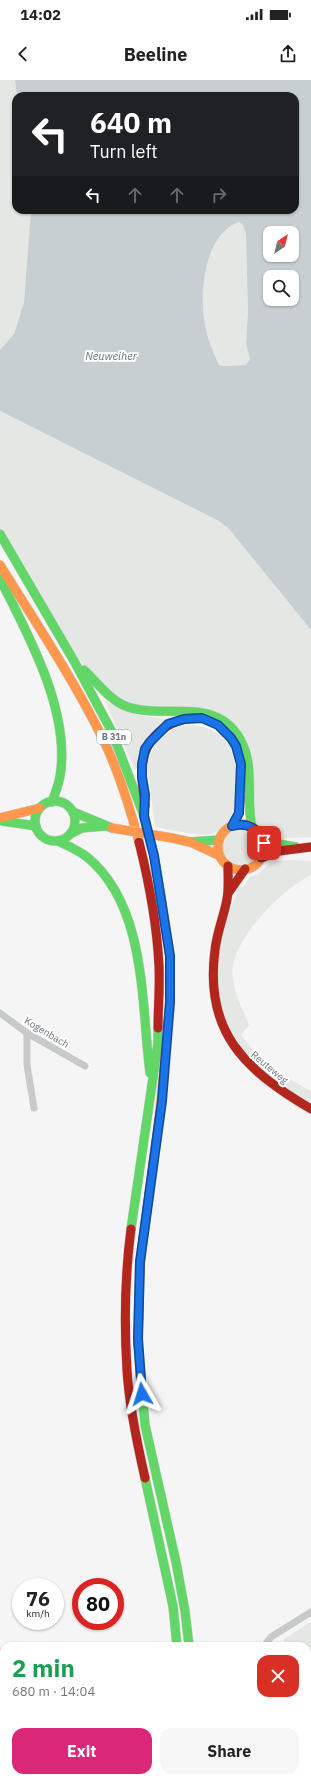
<!DOCTYPE html>
<html lang="en">
<head>
<meta charset="utf-8">
<style>
  :root { --surface:#fff; --page:#f6f6f6; --text:#222; --muted:#767676; --accent:#db2777 }
  body { margin:0; font-family:"IBM Plex Sans",sans-serif; background:var(--page); color:var(--text); height:100vh; display:flex; flex-direction:column; font-size:15px; white-space:nowrap }
  * { box-sizing:border-box; margin:0 }
  p { font-size:13px; color:var(--muted) }
  .icon { flex:none; width:22px; height:22px; fill:none; stroke:currentColor; stroke-width:2; stroke-linecap:round; stroke-linejoin:round }
  .map { position:relative; flex:1; overflow:hidden }
  .side { position:absolute; left:0px; top:1562px; width:311px; height:140px; display:flex; flex-direction:column; background:var(--surface); border-radius:12px 12px 0 0; box-shadow:0 1px 3px #0004 }
  .side>* { flex:none }
  .banner { position:absolute; left:12px; top:12px; width:287px; height:122px; border-radius:12px; box-shadow:0 1px 3px #0004; background:#202124; color:#fff; overflow:hidden }
  .needle { width:26px; rotate:35deg }
  .buttons { position:absolute; left:263px; top:146px; display:grid; gap:8px }
  .buttons a { display:grid; place-items:center; width:36px; height:36px; border-radius:8px; background:var(--surface); box-shadow:0 1px 3px #0004; font-size:20px }
  .speed { position:absolute; left:12px; top:1498px; display:flex; gap:8px; font-size:20px; font-weight:700; text-align:center }
  .speed>* { display:grid; place-content:center; width:52px; height:52px; border-radius:50%; background:var(--surface); box-shadow:0 1px 3px #0004; line-height:1 }
  .speed small { font-size:10px; font-weight:400 }
  .speed .limit { border:6px solid #d22; background:#fff; color:#111 }
  .pin { position:absolute; display:grid; place-items:center; width:34px; height:34px; color:#fff; margin:-17px; border-radius:8px; box-shadow:0 2px 6px #0006 }
  .me { position:absolute; width:44px; margin:-22px; rotate:354deg; stroke-linejoin:round; filter:drop-shadow(0 0 3px #0008) }
  .turn { display:flex; align-items:center; gap:14px; height:84px; padding:0 12px; font-size:18px }
  .turn .icon { width:52px; height:52px; stroke-width:2.5 }
  .turn b { display:block; font-size:28px; line-height:34px }
  .lanes { display:flex; align-items:center; height:38px; padding:0 12px; background:#0003; justify-content:center; gap:20px; direction:ltr }
  .lanes .off { opacity:.35 }
  .round { display:grid; place-items:center; flex:none; width:42px; height:42px; border-radius:12px; background:var(--page) }
  .overview { display:flex; align-items:center; justify-content:space-between; height:68px; padding:0 12px }
  h1 { font-size:24px; font-weight:700; line-height:30px; color:#1e9e55 }
  .cta { display:flex; gap:8px; margin-top:auto; padding:8px 12px }
  .cta a { flex:1; height:46px; border-radius:12px; background:var(--accent); color:#fff; font-size:16px; font-weight:700; line-height:46px; text-align:center }
  .cta a+a { background:var(--page); color:var(--text) }
  .status { display:flex; justify-content:space-between; align-items:center; height:28px; padding:0 20px; background:var(--surface); direction:ltr }
  .status svg { height:11px; fill:currentColor }
  header { display:flex; justify-content:space-between; align-items:center; height:52px; padding:0 12px; background:var(--surface); font-size:18px; font-weight:700 }
  .map>svg:first-child { display:block }
  .green { fill:#e4e7e3 }
  .water { fill:#c8cfd2; fill-rule:evenodd }
  .lines { fill:none; stroke-linecap:round; stroke-linejoin:round }
  .fast-casing { stroke:#d1d2d2; stroke-width:10 }
  .slow-casing { stroke:#d1d2d2; stroke-width:10 }
  .jam-casing { stroke:#d1d2d2; stroke-width:10 }
  .street { stroke:#c8caca; stroke-width:7 }
  .fast { stroke:#63d668; stroke-width:9 }
  .slow { stroke:#ff974d; stroke-width:9 }
  .jam { stroke:#b3261e; stroke-width:9 }
  .slow-bridge-casing { stroke:#d1d2d2; stroke-width:10; stroke-linecap:butt }
  .slow-bridge { stroke:#ff974d; stroke-width:9 }
  .route-casing { stroke:#114b97; stroke-width:10 }
  .route { stroke:#1a73e8; stroke-width:7 }
  .labels { text-anchor:middle; stroke-width:4; stroke-linejoin:round; paint-order:stroke }
  .shield { fill:#fff; stroke:#96a0a7; stroke-width:1 }
  .shield-label { font-size:9px; font-weight:bold; fill:#697781 }
  .street-label { font-size:10px; fill:#697781; stroke:#fff }
  .water-label { font-size:11px; font-style:italic; fill:#65777d; stroke:#fff }
</style>
</head>
<body>
<div class="status"><b>14:02</b><svg viewBox="0 0 49 12"><path d="M0 12V9h3v3zM5 12V6h3v6zM10 12V3h3v9zM15 12V0h3v12zM26 1h20v11H26zM47 4h2v5h-2z"/></svg></div>
<header><svg class="icon" aria-label="back" viewBox="0 0 24 24"><path d="M15 5l-7 7 7 7"/></svg>Beeline<svg class="icon" aria-label="share" viewBox="0 0 24 24"><path d="M12 15V3M7 8l5-5 5 5M5 13v7h14v-7"/></svg></header>
<div class="map">
<svg width="311" height="1702" viewBox="0 0 311 1702">
  <rect width="100%" height="100%" fill="#f5f5f5"/>
  <!-- green -->
  <g class="green">
    <polygon points="0,0 15,0 17,16 16,130 31,130 24,222 14,254 0,270"/>
    <path d="M239 142 243 145 246 154 248 232 246 262 251 279 246 285 222 286 219 285C212 271 206 255 204 239 200 209 205 154 239 142Z"/>
    <path d="M0 331 219 441 229 449 311 550V757L277 759 264 763C264 773 261 782 252 787 218 804 202 742 245 744L249 687 224 641 127 626 88 593 0 454Z"/>
    <path d="M105 621C129 635 145 637 172 639L135 690Z"/>
    <path d="M186 645C200 645 212 648 223 658 240 674 243 722 229 741 226 745 217 752 212 754 201 757 167 749 155 747L147 684 155 664 164 656 174 648Z"/>
    <path d="M291 780 311 781V795C282 810 244 848 234 880 228 901 241 926 249 945L241 955 256 974 273 990 311 1011V1018L308 1023C259 996 217 952 217 892 217 863 230 833 239 806L243 807 250 797 257 795 269 784 275 781Z"/>
    <polygon points="311,1542 311,1604 307,1604 307,1566 285,1566 284,1559"/>
  </g>
  <!-- water -->
  <path class="water" d="M15 0H311V550L229 449 219 441 0 331V270L14 254 24 222 31 130H295V16H17ZM239 142 243 145 246 154 248 232 246 263 250 279 246 285 222 286 219 285C212 270 206 255 204 239 200 209 205 154 239 142ZM270 153H292V175H270ZM270 197H292V219H270Z"/>
  <g class="lines">
    <!-- fast casing -->
    <g class="fast-casing">
      <g id="fast">
        <polyline points="0,454 74,581 112,652 144,736 154,775 162,823"/>
        <path d="M0 499C28 554 71 632 60 696 59 704 55 713 52 722"/>
        <path d="M84 590C97 602 110 621 128 627 170 640 220 614 243 665 254 690 246 721 252 747"/>
        <circle cx="55" cy="741" r="20"/>
        <polyline points="73,732 112,748"/>
        <polyline points="2,741 36,746"/>
        <polyline points="72,753 82,748 105,746"/>
        <polyline points="262,758 267,762 296,767"/>
        <path d="M58 761C68 766 78 770 87 777 147 826 141 924 150 993"/>
        <polyline points="190,762 219,760"/>
        <polyline points="131,1149 158,963 158,948"/>
        <polyline points="138,1265 145,1345 176,1482 185,1531 189,1566"/>
        <polyline points="145,1398 173,1526 177,1566"/>
        <polyline points="184,1698 184,1702"/>
        <polyline points="195,1698 195,1702"/>
        <polyline points="257,1698 261,1702"/>
        <polyline points="208,1702 211,1698"/>
      </g>
    </g>
    <!-- slow casing -->
    <g class="slow-casing">
      <g id="slow">
        <path d="M0 485C36 543 74 600 104 661 119 693 130 728 139 762"/>
        <polyline points="0,738 40,728"/>
        <circle cx="241" cy="767" r="23"/>
        <polyline points="172,758 190,762 220,776"/>
        <polyline points="160,1032 170,922 170,876 162,823"/>
      </g>
    </g>
    <!-- jam casing -->
    <g class="jam-casing">
      <g id="jam">
        <path d="M145 726C144 713 141 701 142 689 143 659 167 639 195 638"/>
        <polyline points="232,746 239,733 240,717"/>
        <path d="M139 762C149 802 157 845 159 886 160 907 158 928 158 948"/>
        <polyline points="261,778 279,771 311,767"/>
        <path d="M228 786C228 797 229 809 227 819 224 836 217 852 215 870 204 952 245 990 311 1029"/>
        <polyline points="229,812 245,789"/>
        <path d="M131 1149C125 1195 124 1243 127 1290 129 1326 137 1363 145 1398"/>
        <polyline points="138,1265 140,1182 160,1032"/>
      </g>
    </g>
    <!-- street -->
    <g class="street">
      <polyline points="0,933 27,953 85,986"/>
      <polyline points="27,953 27,985 34,1028"/>
      <polyline points="264,1566 271,1557 311,1532"/>
      <polyline points="151,1698 152,1702"/>
      <polyline points="268,1702 270,1698"/>
    </g>
    <!-- fast -->
    <use href="#fast" class="fast"/>
    <!-- slow -->
    <use href="#slow" class="slow"/>
    <!-- jam -->
    <use href="#jam" class="jam"/>
    <!-- slow-bridge casing -->
    <g class="slow-bridge-casing">
      <polyline id="slow-bridge" points="112,748 172,758"/>
    </g>
    <!-- slow-bridge -->
    <use href="#slow-bridge" class="slow-bridge"/>
  </g>
  <g class="lines">
    <!-- route casing -->
    <g class="route-casing">
      <path id="route" d="M142 1314 138 1258 140 1182 162 1021 170 922V876L154 776 144 736 145 715 142 697V684L145 669 150 662 168 644 184 639 202 638 218 645 231 658 236 666 241 684 239 733 232 746C247 742 259 748 264 763"/>
    </g>
    <!-- route -->
    <use href="#route" class="route"/>
  </g>
  <g class="labels">
    <!-- shield labels -->
    <rect class="shield" x="97" y="650" width="34" height="14" rx="3"/>
    <g class="shield-label">
      <text x="114" y="660">B 31n</text>
    </g>
    <!-- street labels -->
    <g class="street-label">
      <text transform="translate(47 952) rotate(31)" y="4">Kogenbach</text>
      <text transform="translate(270 987) rotate(40)" y="4">Reuteweg</text>
    </g>
    <!-- water labels -->
    <g class="water-label">
      <text x="111" y="280">Neuweiher</text>
    </g>
  </g>
</svg>
<div class="buttons">
<a><svg class="needle" viewBox="-14 -14 28 28"><path d="M0-13l5 13h-10z" fill="#e53935"/><path d="M0 13l5-13h-10z" fill="#767676"/></svg></a>
<a><svg class="icon" aria-label="search" viewBox="0 0 24 24"><circle cx="10" cy="10" r="6"/><path d="M15 15l6 6"/></svg></a>
</div>
<div class="speed"><div>76<small>km/h</small></div><div class="limit">80</div></div>
<div class="pin" style="left:264px;top:763px;background:#d93025"><svg class="icon" aria-label="arrive" viewBox="0 0 24 24"><path d="M6 21V4h12l-3 4 3 4H6"/></svg></div>
<svg class="me" style="left:142px;top:1314px" viewBox="-20 -20 40 40"><path d="M0-17L14 15 0 8-14 15z" fill="#1a73e8" stroke="#fff" stroke-width="4"/></svg>
<div class="banner">
<div class="turn"><svg class="icon" aria-label="left" viewBox="0 0 24 24"><path d="M17 20v-9H6M10 6l-5 5 5 5"/></svg><div><b>640 m</b>Turn left</div></div>
<div class="lanes"><svg class="icon" aria-label="left" viewBox="0 0 24 24"><path d="M17 20v-9H6M10 6l-5 5 5 5"/></svg><svg class="icon off" aria-label="ahead" viewBox="0 0 24 24"><path d="M12 20V5M6 11l6-6 6 6"/></svg><svg class="icon off" aria-label="ahead" viewBox="0 0 24 24"><path d="M12 20V5M6 11l6-6 6 6"/></svg><svg class="icon off" aria-label="right" viewBox="0 0 24 24"><path d="M7 20v-9h11M14 6l5 5-5 5"/></svg></div>
</div>
<section class="side">
<div class="overview"><div><h1>2 min</h1><p>680 m · 14:04</p></div><a class="round" style="background:#d93025;color:#fff"><svg class="icon" aria-label="close" viewBox="0 0 24 24"><path d="M6 6l12 12M18 6L6 18"/></svg></a></div>
<div class="cta"><a>Exit</a><a>Share</a></div>
</section>
</div>
</body>
</html>
